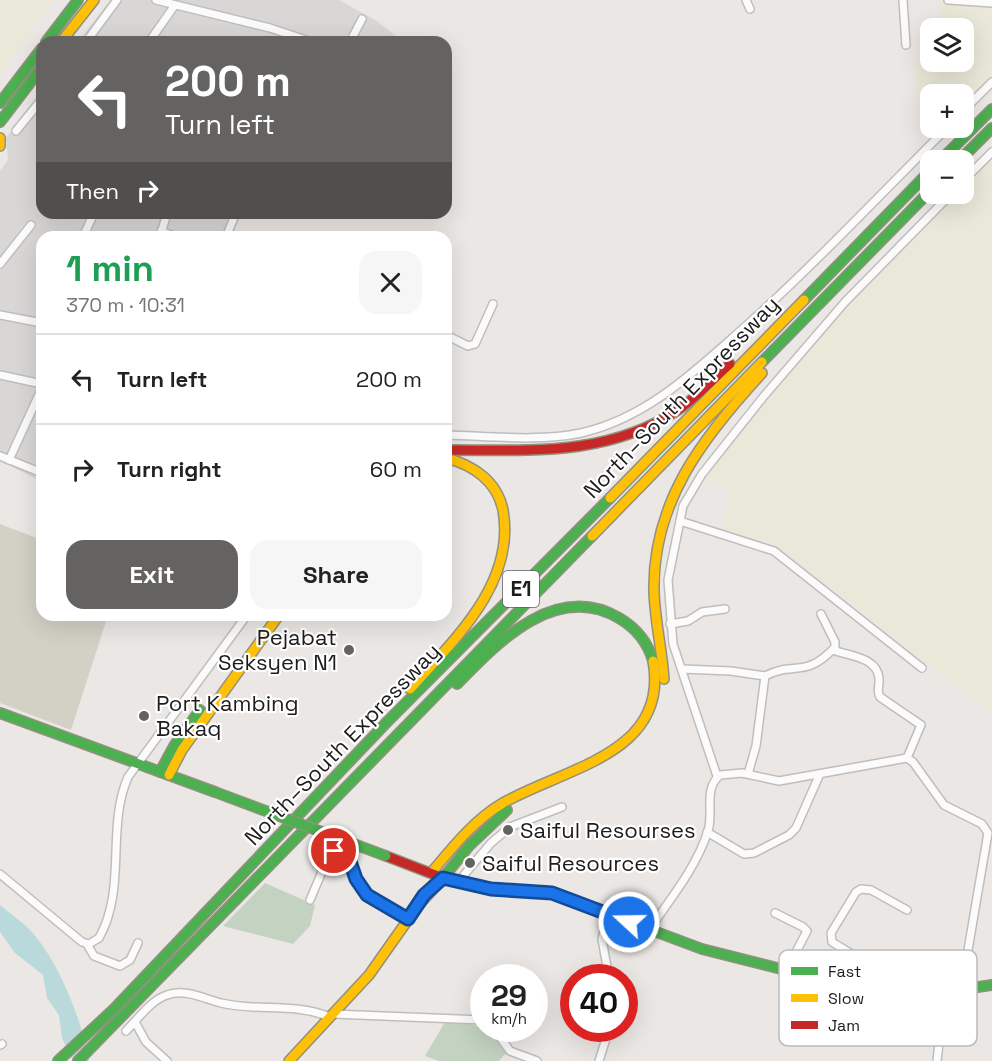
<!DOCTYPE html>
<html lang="en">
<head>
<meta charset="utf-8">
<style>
  :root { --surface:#fff; --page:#f6f6f6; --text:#222; --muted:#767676; --line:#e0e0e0; --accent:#646362 }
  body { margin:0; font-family:"Space Grotesk",sans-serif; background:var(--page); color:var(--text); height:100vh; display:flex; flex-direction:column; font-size:22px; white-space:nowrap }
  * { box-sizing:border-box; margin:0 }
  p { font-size:20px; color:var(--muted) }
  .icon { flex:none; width:33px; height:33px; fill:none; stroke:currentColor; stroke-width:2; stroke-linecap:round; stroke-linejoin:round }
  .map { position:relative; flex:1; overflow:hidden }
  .drawer { position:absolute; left:36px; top:231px; width:416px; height:390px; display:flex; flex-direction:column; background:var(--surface); border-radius:18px; box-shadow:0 6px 24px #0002 }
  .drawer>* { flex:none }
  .banner { position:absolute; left:36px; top:36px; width:416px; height:183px; border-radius:18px; box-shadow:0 6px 24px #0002; background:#646362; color:#fff; overflow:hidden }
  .buttons { position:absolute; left:920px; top:18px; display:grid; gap:12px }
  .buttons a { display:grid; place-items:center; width:54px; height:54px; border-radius:12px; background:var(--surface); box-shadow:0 6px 24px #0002; font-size:30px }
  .speed { position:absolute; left:470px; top:964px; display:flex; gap:12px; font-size:30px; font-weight:700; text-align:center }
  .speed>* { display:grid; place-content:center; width:78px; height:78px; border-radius:50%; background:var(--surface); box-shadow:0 6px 24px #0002; line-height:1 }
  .speed small { font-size:15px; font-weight:400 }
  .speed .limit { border:9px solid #d22; background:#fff; color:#111 }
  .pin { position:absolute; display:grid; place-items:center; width:51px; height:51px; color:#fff; margin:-26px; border:3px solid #fff; border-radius:50%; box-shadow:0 2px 6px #0007 }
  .me { position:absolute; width:66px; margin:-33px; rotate:291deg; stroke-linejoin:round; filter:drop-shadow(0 0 4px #0008) }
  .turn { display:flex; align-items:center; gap:21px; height:126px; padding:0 30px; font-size:27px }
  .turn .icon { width:78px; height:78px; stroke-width:2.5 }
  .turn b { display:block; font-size:42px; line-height:51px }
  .then { display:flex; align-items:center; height:57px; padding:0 30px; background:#0003; gap:12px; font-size:22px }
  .round { display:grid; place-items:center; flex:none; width:63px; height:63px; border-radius:18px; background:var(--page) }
  .head { display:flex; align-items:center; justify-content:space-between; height:102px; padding:0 30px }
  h1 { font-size:36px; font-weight:700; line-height:45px; color:#1e9e55 }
  .cta { display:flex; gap:12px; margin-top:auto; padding:12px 30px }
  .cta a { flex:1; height:69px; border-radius:18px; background:var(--accent); color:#fff; font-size:24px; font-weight:700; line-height:69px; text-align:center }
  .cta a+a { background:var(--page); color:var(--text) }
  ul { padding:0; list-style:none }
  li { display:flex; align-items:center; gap:18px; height:90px; padding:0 30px; border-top:2px solid var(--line) }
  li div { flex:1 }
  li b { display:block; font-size:22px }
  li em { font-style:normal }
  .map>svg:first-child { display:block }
  .residential { fill:#d9d7d6 }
  .construction { fill:#d3d0c6 }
  .farmland { fill:#eae8d8 }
  .cemetery { fill:#c4d3c1 }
  .water { fill:#bad9db }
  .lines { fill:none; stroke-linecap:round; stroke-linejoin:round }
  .street-casing { stroke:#c0bebd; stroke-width:10 }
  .fast-casing { stroke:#92917e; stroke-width:12 }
  .slow-casing { stroke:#92917e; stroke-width:12 }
  .jam-casing { stroke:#92917e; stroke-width:12 }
  .street { stroke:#fcfbfb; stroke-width:7 }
  .fast { stroke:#4caf50; stroke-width:9 }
  .slow { stroke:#ffc107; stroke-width:9 }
  .jam { stroke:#c62828; stroke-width:9 }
  .fast-bridge-casing { stroke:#92917e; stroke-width:12; stroke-linecap:butt }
  .fast-bridge { stroke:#4caf50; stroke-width:9 }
  .route-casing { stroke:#114b97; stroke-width:15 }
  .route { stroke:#1a73e8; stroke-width:10 }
  .poi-dot { fill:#646362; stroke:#fff; stroke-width:2 }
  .labels { text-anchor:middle; stroke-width:4.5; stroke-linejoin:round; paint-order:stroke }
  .shield { fill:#fff; stroke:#606060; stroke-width:1.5 }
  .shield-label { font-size:21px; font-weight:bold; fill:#1c1c1c }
  .street-label { font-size:22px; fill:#1c1c1c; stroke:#fff }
  .poi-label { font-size:22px; fill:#1c1c1c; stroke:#fff; text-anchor:start }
  .key { fill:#fff; stroke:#bbb; stroke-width:1.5 }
  .key-label { font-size:16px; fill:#1c1c1c }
</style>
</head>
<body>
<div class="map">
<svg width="992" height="1061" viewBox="0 0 992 1061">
  <rect width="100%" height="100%" fill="#eae7e4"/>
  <!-- residential -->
  <g class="residential">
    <polygon points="110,0 339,0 377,21 403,42 78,42"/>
    <polygon points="42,90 42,213 238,213 228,237 42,237 42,482 0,461 0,171 8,160 6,138"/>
  </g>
  <!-- construction -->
  <polygon class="construction" points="0,524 42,540 42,615 108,615 71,730 0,703"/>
  <!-- farmland -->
  <g class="farmland">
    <polygon points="0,0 52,0 0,75"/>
    <polygon points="941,0 992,4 992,75 963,106 963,94 930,94 930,101 915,100 914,62 963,62 963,28 937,28"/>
    <polygon points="992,159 992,714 774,543 721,528 731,492 703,480 730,439 842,309 957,194 963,194 963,188"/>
  </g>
  <!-- cemetery -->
  <g class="cemetery">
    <polygon points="265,883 315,905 310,926 293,944 223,926"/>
    <path d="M445 1022C480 1023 485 1026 506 1053L499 1061H439L425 1056Z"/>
  </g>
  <!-- water -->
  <path class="water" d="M0 905C9 913 20 920 29 929 58 959 82 1020 89 1061H73L62 1038 59 1015 47 998 43 975 15 953 0 932Z"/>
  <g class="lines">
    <!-- street casing -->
    <g class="street-casing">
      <g id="street">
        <polyline points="156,0 270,28 312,42"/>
        <polyline points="746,0 750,9"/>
        <polyline points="903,0 906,45"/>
        <polyline points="948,0 992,3"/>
        <polyline points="86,42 117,0"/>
        <polyline points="149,42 175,5"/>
        <polyline points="350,42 362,19"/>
        <polyline points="963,111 992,82"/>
        <polyline points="16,131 42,99"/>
        <polyline points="963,181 992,152"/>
        <polyline points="161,231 176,237"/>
        <polyline points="83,237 94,213"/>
        <polyline points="160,237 167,213"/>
        <polyline points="226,237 236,213"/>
        <polyline points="0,264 31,225"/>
        <polyline points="0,315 42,323"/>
        <polyline points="446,335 468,346 475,344 493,304"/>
        <polyline points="0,375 42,384"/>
        <path d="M446 435C489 436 538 442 581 433 648 418 697 369 747 325 817 262 881 194 947 128"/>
        <polyline points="0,456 42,473"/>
        <polyline points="9,460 42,388"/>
        <polyline points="680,521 774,551 922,668"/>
        <polyline points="670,624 688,621 702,612 725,609"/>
        <path d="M833 650C849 656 878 657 879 679 880 686 876 690 880 697L921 725 907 758"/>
        <polyline points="682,669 731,671 765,676"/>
        <polyline points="907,758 913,762 944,805 982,824 988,833 968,950 954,991"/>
        <path d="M748 774 756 746 765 676C793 661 806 679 835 647V642L821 614"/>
        <polyline points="717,776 673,644 668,580 683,506 702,474 764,396 845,302 951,194"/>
        <polyline points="707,832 744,854 754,853 789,835 796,828 819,776"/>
        <path d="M0 874 82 942 89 944 99 938C127 889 106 827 128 777L247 615"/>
        <polyline points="458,882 491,843 510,827 562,807"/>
        <polyline points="310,900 330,853 336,851 348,856 356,879 367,895 408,919"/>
        <polyline points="775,913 803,927 807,931 786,971"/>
        <polyline points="609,915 602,939 609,978"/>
        <path d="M649 930C671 898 696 868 708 831 714 812 703 789 720 775L742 773 779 781 907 758"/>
        <polyline points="87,944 94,956 120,966 130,960 138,943"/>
        <polyline points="883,973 832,942 831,933 856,892 861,889 871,890 907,910"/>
        <polyline points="851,987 863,961"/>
        <polyline points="907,995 916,1028 939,1043 937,1061"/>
        <polyline points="333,1014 483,1020"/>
        <polyline points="135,1022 146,1042 167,1061"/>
        <polyline points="494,1029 510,1051 537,1061"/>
        <path d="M126 1031C138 1019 151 1000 167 995 184 988 205 999 221 1003 259 1012 292 1002 330 1017"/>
        <polyline points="0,1045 2,1044"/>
        <polyline points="599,1061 609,1029"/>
      </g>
    </g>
    <!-- fast casing -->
    <g class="fast-casing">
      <g id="fast">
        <polyline points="46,42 78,0"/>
        <polyline points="0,103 42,48"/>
        <polyline points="0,122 42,67"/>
        <polyline points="941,160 992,109"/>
        <polyline points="960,160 992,128"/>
        <polyline points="804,300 930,171"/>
        <polyline points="762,362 930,191"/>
        <path d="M457 684C498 642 556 581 619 618 636 628 648 643 653 661"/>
        <polyline points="0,713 215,792"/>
        <polyline points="160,772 174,746 200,710"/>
        <polyline points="443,878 469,846 507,810"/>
        <polyline points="529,891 552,893 702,949 876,993 931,994 992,985"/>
        <polyline points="58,1061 114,1009 387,722 610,498"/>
        <polyline points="78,1061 592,536"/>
      </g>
    </g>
    <!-- slow casing -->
    <g class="slow-casing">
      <g id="slow">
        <polyline points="61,42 94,0"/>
        <polyline points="0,138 0,146"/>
        <polyline points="610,498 804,300"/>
        <polyline points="592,536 762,362"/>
        <path d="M664 679C662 650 655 621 654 592 652 502 703 437 762 373"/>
        <path d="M410 689C455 639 516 583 503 510 497 481 473 465 446 458"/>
        <polyline points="169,775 182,750 279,615"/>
        <path d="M431 873C452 848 474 820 503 803 564 768 670 754 653 661"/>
        <polyline points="289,1061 369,975 417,907 443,878"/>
      </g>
    </g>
    <!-- jam casing -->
    <g class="jam-casing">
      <g id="jam">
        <path d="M446 450C528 450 607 457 678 410 697 397 713 379 730 364"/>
        <polyline points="386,856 443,878 480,887 529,891"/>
      </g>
    </g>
    <!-- street -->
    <use href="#street" class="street"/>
    <!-- fast -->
    <use href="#fast" class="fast"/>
    <!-- slow -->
    <use href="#slow" class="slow"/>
    <!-- jam -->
    <use href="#jam" class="jam"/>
    <!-- fast-bridge casing -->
    <g class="fast-bridge-casing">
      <polyline id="fast-bridge" points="215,792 386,856"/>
    </g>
    <!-- fast-bridge -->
    <use href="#fast-bridge" class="fast-bridge"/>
  </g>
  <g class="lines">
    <!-- route casing -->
    <g class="route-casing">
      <polyline id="route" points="334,851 348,856 356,879 367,895 408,919 424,895 443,878 491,889 552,893 629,922"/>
    </g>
    <!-- route -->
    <use href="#route" class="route"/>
  </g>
  <!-- markers -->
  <g class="poi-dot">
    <circle cx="349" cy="650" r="6"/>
    <circle cx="144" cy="716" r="6"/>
    <circle cx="508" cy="830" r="6"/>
    <circle cx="470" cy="863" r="6"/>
  </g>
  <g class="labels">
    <!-- shield labels -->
    <rect class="shield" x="503" y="571" width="36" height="36" rx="4.5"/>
    <g class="shield-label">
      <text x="521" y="596">E1</text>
    </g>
    <!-- street labels -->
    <g class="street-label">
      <text transform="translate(681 397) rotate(-46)" y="8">North–South Expressway</text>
      <text transform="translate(342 744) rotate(-46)" y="8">North–South Expressway</text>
    </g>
    <!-- poi labels -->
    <g class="poi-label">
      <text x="337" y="645" text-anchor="end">Pejabat<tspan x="337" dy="25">Seksyen N1</tspan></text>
      <text x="156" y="711">Port Kambing<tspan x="156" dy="25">Bakaq</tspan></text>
      <text x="520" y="838">Saiful Resourses</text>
      <text x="482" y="871">Saiful Resources</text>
    </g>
  </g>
  <!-- legend -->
  <rect x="779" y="950" width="198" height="96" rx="9" class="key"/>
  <rect x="791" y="967" width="27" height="8" fill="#4caf50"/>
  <rect x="791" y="994" width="27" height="8" fill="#ffc107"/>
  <rect x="791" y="1021" width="27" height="8" fill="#c62828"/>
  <g class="key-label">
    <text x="828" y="977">Fast</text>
    <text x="828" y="1004">Slow</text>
    <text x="828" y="1031">Jam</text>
  </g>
</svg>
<div class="buttons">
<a><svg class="icon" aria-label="layers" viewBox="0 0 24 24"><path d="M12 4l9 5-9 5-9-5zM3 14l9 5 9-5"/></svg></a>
<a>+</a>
<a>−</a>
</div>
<div class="speed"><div>29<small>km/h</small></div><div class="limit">40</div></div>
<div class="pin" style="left:334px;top:851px;background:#d93025"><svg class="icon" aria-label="arrive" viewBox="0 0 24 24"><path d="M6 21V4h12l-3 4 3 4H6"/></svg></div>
<svg class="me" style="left:629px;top:922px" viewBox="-20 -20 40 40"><circle r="17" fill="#1a73e8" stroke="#fff" stroke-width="3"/><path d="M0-11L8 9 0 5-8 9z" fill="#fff"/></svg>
<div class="banner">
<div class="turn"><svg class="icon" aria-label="left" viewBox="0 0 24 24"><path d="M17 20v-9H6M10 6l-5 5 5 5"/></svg><div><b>200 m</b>Turn left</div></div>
<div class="then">Then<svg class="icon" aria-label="right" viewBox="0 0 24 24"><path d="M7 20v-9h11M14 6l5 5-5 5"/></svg></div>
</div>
<section class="drawer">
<div class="head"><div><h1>1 min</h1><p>370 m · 10:31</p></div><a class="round"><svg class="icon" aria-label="close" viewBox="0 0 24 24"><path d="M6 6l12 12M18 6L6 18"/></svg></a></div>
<ul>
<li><svg class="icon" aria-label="left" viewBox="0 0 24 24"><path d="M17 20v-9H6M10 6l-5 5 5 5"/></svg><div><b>Turn left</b></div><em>200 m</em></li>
<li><svg class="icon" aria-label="right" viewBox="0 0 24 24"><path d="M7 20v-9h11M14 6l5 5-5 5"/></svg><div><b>Turn right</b></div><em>60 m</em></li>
</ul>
<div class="cta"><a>Exit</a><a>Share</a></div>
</section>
</div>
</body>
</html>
